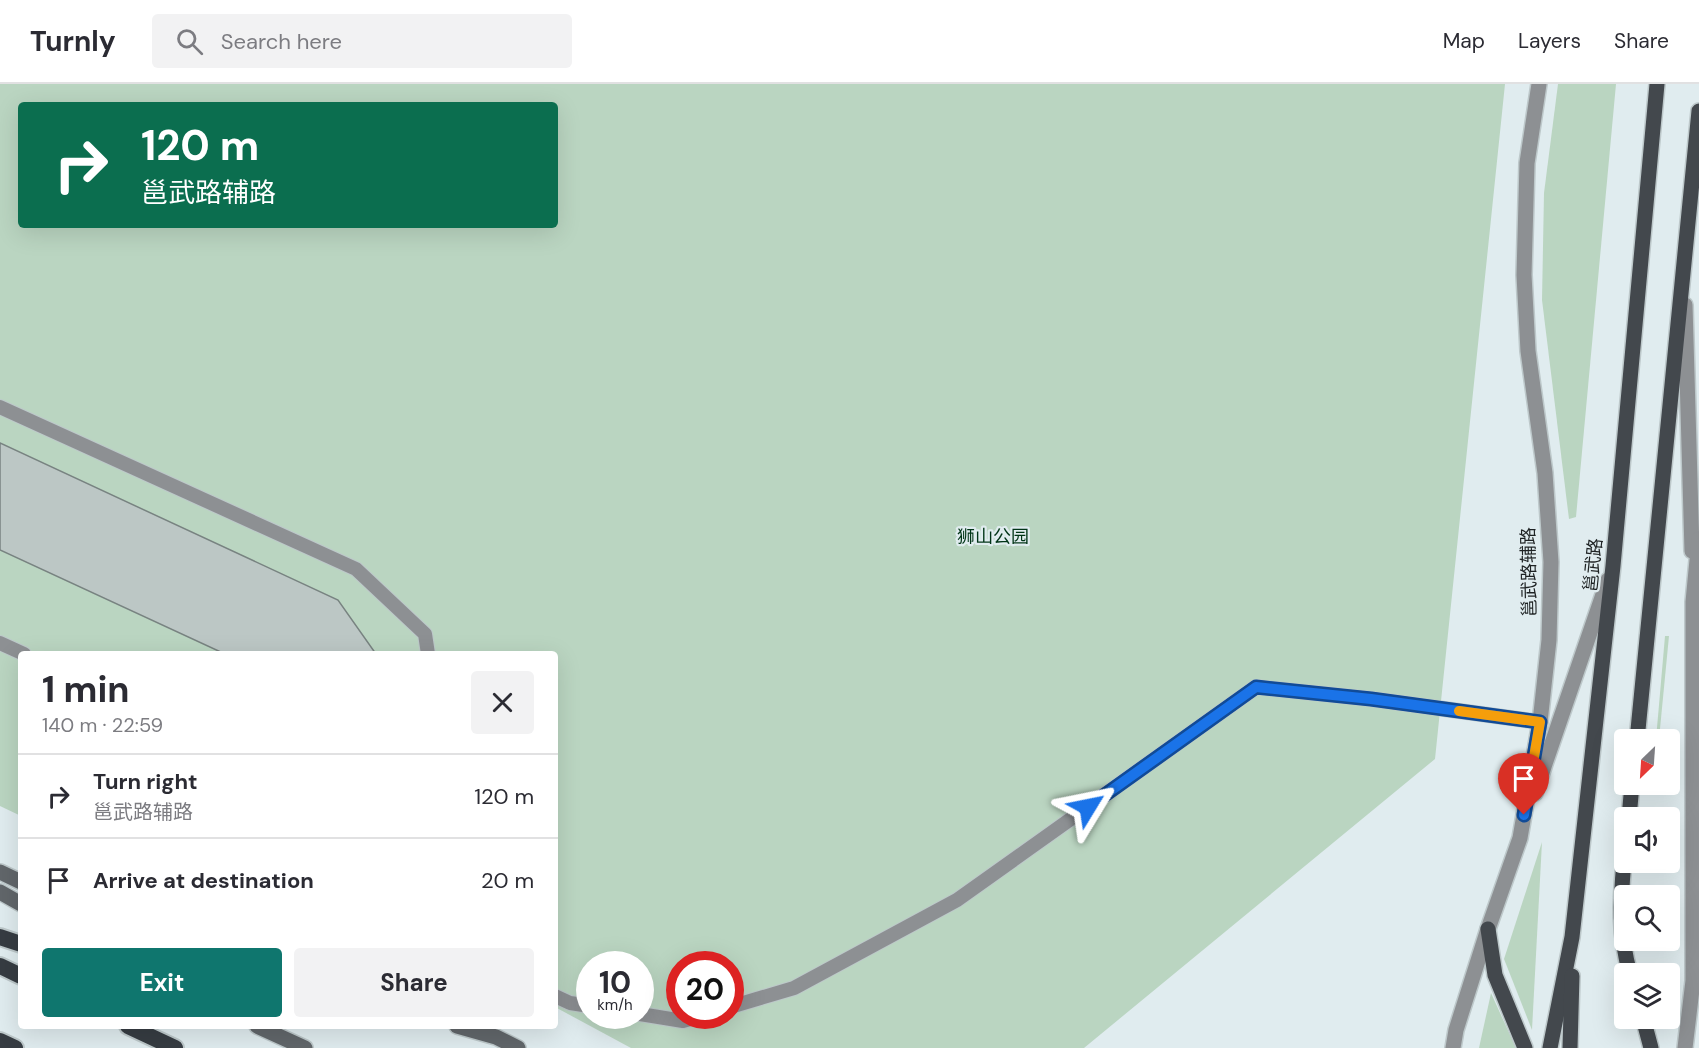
<!DOCTYPE html>
<html lang="en">
<head>
<meta charset="utf-8">
<style>
  :root { --surface:#fff; --page:#f2f2f3; --text:#2b2b33; --muted:#7c7c81; --line:#e1e1e2; --accent:#0f766e }
  body { margin:0; font-family:"DM Sans","Noto Sans SC",sans-serif; background:var(--page); color:var(--text); height:100vh; display:flex; flex-direction:column; font-size:22px; white-space:nowrap }
  * { box-sizing:border-box; margin:0 }
  p { font-size:20px; color:var(--muted) }
  .icon { flex:none; width:33px; height:33px; fill:none; stroke:currentColor; stroke-width:2; stroke-linecap:round; stroke-linejoin:round }
  .map { position:relative; flex:1; overflow:hidden }
  .sheet { position:absolute; left:18px; top:567px; width:540px; height:378px; display:flex; flex-direction:column; background:var(--surface); border-radius:6px; box-shadow:0 6px 24px #0002 }
  .sheet>* { flex:none }
  .hud { position:absolute; left:18px; top:18px; width:540px; height:126px; border-radius:6px; box-shadow:0 6px 24px #0002; background:#0b6e4f; color:#fff; overflow:hidden }
  .needle { width:39px; rotate:205deg }
  .fabs { position:absolute; left:1614px; top:645px; display:grid; gap:12px }
  .fabs a { display:grid; place-items:center; width:66px; height:66px; border-radius:6px; background:var(--surface); box-shadow:0 6px 24px #0002; font-size:30px }
  .speed { position:absolute; left:576px; top:867px; display:flex; gap:12px; font-size:30px; font-weight:700; text-align:center }
  .speed>* { display:grid; place-content:center; width:78px; height:78px; border-radius:50%; background:var(--surface); box-shadow:0 6px 24px #0002; line-height:1 }
  .speed small { font-size:15px; font-weight:400 }
  .speed .limit { border:9px solid #d22; background:#fff; color:#111 }
  .pin { position:absolute; display:grid; place-items:center; width:51px; height:51px; color:#fff; margin:-62px -26px; border-radius:50% 50% 50% 0; rotate:-45deg; box-shadow:0 0 6px #0007 }
  .pin .icon { rotate:45deg }
  .me { position:absolute; width:66px; margin:-33px; rotate:55deg; stroke-linejoin:round; filter:drop-shadow(0 0 4px #0008) }
  .turn { display:flex; align-items:center; gap:21px; height:126px; padding:0 24px; font-size:27px }
  .turn .icon { width:78px; height:78px; stroke-width:2.5 }
  .turn b { display:block; font-size:42px; line-height:51px }
  .round { display:grid; place-items:center; flex:none; width:63px; height:63px; border-radius:6px; background:var(--page) }
  .overview { display:flex; align-items:center; justify-content:space-between; height:102px; padding:0 24px }
  h1 { font-size:36px; font-weight:700; line-height:45px }
  .cta { display:flex; gap:12px; margin-top:auto; padding:12px 24px }
  .cta a { flex:1; height:69px; border-radius:6px; background:var(--accent); color:#fff; font-size:24px; font-weight:700; line-height:69px; text-align:center }
  .cta a+a { background:var(--page); color:var(--text) }
  ul { padding:0; list-style:none }
  li { display:flex; align-items:center; gap:18px; height:84px; padding:0 24px; border-top:2px solid var(--line) }
  li div { flex:1 }
  li b { display:block; font-size:22px }
  li em { font-style:normal }
  header { display:flex; align-items:center; gap:36px; box-sizing:border-box; height:84px; padding:0 30px; background:var(--surface); border-bottom:2px solid var(--line) }
  header strong { font-size:28px }
  nav { display:flex; gap:33px; margin-inline-start:auto; font-size:21px }
  .search { width:420px; height:54px; background:var(--page); display:flex; align-items:center; gap:15px; box-sizing:border-box; padding:0 21px; border-radius:6px; color:var(--muted); font-size:22px }
  .map>svg:first-child { display:block }
  .green { fill:#bad5c1; fill-rule:evenodd }
  .building { fill:#bcc7c5; stroke:#788381; stroke-width:1.5 }
  .lines { fill:none; stroke-linecap:round; stroke-linejoin:round }
  .service-casing { stroke:#bdc8ca; stroke-width:16 }
  .tertiary-casing { stroke:#bdc8ca; stroke-width:18 }
  .secondary-casing { stroke:#bdc8ca; stroke-width:18 }
  .primary-casing { stroke:#bdc8ca; stroke-width:18 }
  .trunk-casing { stroke:#bdc8ca; stroke-width:20 }
  .service { stroke:#8d9093; stroke-width:14 }
  .tertiary { stroke:#8d9093; stroke-width:15 }
  .secondary { stroke:#61666a; stroke-width:15 }
  .primary { stroke:#43484d; stroke-width:15 }
  .trunk { stroke:#363c42; stroke-width:16 }
  .route-casing { stroke:#114b97; stroke-width:15 }
  .route { stroke:#1a73e8; stroke-width:10 }
  .slow { stroke:#f59e0b; stroke-width:10 }
  .labels { text-anchor:middle; stroke-width:4.5; stroke-linejoin:round; paint-order:stroke }
  .park-label { font-size:18px; fill:#003416; stroke:#e0ecef }
  .street-label { font-size:18px; fill:#1e2223; stroke:#e0ecef }
</style>
</head>
<body>
<header>
<strong>Turnly</strong>
<div class="search"><svg class="icon" aria-label="search" viewBox="0 0 24 24"><circle cx="10" cy="10" r="6"/><path d="M15 15l6 6"/></svg>Search here</div>
<nav><a>Map</a><a>Layers</a><a>Share</a></nav>
</header>
<div class="map">
<svg width="1699" height="964" viewBox="0 0 1699 964">
  <rect width="100%" height="100%" fill="#e0ecef"/>
  <!-- green -->
  <g class="green">
    <path d="M0 0H1505L1435 675 1084 964H631L555 923V570H21V732L0 722ZM21 21H555V141H21ZM590 880H640V932H590ZM680 880H730V932H680Z"/>
    <polygon points="1558,0 1616,0 1576,433 1569,435 1542,216 1544,109"/>
    <polygon points="1665,552 1669,552 1659,655 1656,655"/>
    <polygon points="1542,758 1532,946 1504,875"/>
    <polygon points="1491,909 1516,964 1479,964"/>
  </g>
  <!-- building -->
  <polygon class="building" points="0,359 338,516 376,570 225,570 0,466"/>
  <g class="lines">
    <!-- service casing -->
    <g class="service-casing">
      <g id="service">
        <polyline points="0,323 356,485 425,550 428,570"/>
        <polyline points="0,559 24,570"/>
        <polyline points="555,912 570,919 590,922"/>
        <polyline points="730,923 794,904 957,816 1256,603 1371,615 1540,638"/>
        <polyline points="640,930 683,937 700,932"/>
      </g>
    </g>
    <!-- tertiary casing -->
    <g class="tertiary-casing">
      <g id="tertiary">
        <polyline points="1685,221 1692,467"/>
        <polyline points="1535,709 1608,496"/>
        <polyline points="1453,964 1456,946 1488,845 1520,754 1540,638 1549,556 1551,478 1545,389 1528,267 1524,191 1527,79 1539,0"/>
        <polyline points="1685,964 1693,897 1693,518 1699,455"/>
      </g>
    </g>
    <!-- secondary casing -->
    <g class="secondary-casing">
      <g id="secondary">
        <polyline points="0,788 21,798"/>
        <polyline points="0,808 21,820"/>
        <polyline points="257,942 305,964"/>
        <polyline points="457,942 496,953 518,964"/>
      </g>
    </g>
    <!-- primary casing -->
    <g class="primary-casing">
      <g id="primary">
        <polyline points="1637,656 1699,27"/>
        <polyline points="1629,734 1632,700"/>
        <path d="M1624 778C1620 819 1619 850 1630 890"/>
        <polyline points="1488,845 1495,891 1525,964"/>
        <polyline points="1643,934 1651,964"/>
        <polyline points="1550,964 1572,853 1613,482 1657,0"/>
        <polyline points="1570,964 1572,892"/>
      </g>
    </g>
    <!-- trunk casing -->
    <g class="trunk-casing">
      <g id="trunk">
        <polyline points="0,853 21,860"/>
        <polyline points="0,882 21,892"/>
        <polyline points="128,942 175,964"/>
        <polyline points="0,957 15,964"/>
      </g>
    </g>
    <!-- service -->
    <use href="#service" class="service"/>
    <!-- tertiary -->
    <use href="#tertiary" class="tertiary"/>
    <!-- secondary -->
    <use href="#secondary" class="secondary"/>
    <!-- primary -->
    <use href="#primary" class="primary"/>
    <!-- trunk -->
    <use href="#trunk" class="trunk"/>
  </g>
  <g class="lines">
    <!-- route casing -->
    <g class="route-casing">
      <polyline id="route" points="1088,723 1256,603 1371,615 1540,638 1524,731"/>
    </g>
    <!-- route -->
    <use href="#route" class="route"/>
    <!-- slow -->
    <polyline class="slow" points="1459,627 1540,638 1534,673"/>
  </g>
  <g class="labels">
    <!-- park labels -->
    <g class="park-label">
      <text x="993" y="459">狮山公园</text>
    </g>
    <!-- street labels -->
    <g class="street-label">
      <text transform="translate(1593 481) rotate(-84)" y="6">邕武路</text>
      <text transform="translate(1529 488) rotate(-91)" y="6">邕武路辅路</text>
    </g>
  </g>
</svg>
<div class="fabs">
<a><svg class="needle" viewBox="-14 -14 28 28"><path d="M0-13l5 13h-10z" fill="#e53935"/><path d="M0 13l5-13h-10z" fill="#7c7c81"/></svg></a>
<a><svg class="icon" aria-label="sound" viewBox="0 0 24 24"><path d="M4 9h4l5-4v14l-5-4H4zM17 9q2 3 0 6"/></svg></a>
<a><svg class="icon" aria-label="search" viewBox="0 0 24 24"><circle cx="10" cy="10" r="6"/><path d="M15 15l6 6"/></svg></a>
<a><svg class="icon" aria-label="layers" viewBox="0 0 24 24"><path d="M12 4l9 5-9 5-9-5zM3 14l9 5 9-5"/></svg></a>
</div>
<div class="speed"><div>10<small>km/h</small></div><div class="limit">20</div></div>
<div class="pin" style="left:1524px;top:731px;background:#d93025"><svg class="icon" aria-label="arrive" viewBox="0 0 24 24"><path d="M6 21V4h12l-3 4 3 4H6"/></svg></div>
<svg class="me" style="left:1088px;top:723px" viewBox="-20 -20 40 40"><path d="M0-17L14 15 0 8-14 15z" fill="#1a73e8" stroke="#fff" stroke-width="4"/></svg>
<div class="hud">
<div class="turn"><svg class="icon" aria-label="right" viewBox="0 0 24 24"><path d="M7 20v-9h11M14 6l5 5-5 5"/></svg><div><b>120 m</b>邕武路辅路</div></div>
</div>
<section class="sheet">
<div class="overview"><div><h1>1 min</h1><p>140 m · 22:59</p></div><a class="round"><svg class="icon" aria-label="close" viewBox="0 0 24 24"><path d="M6 6l12 12M18 6L6 18"/></svg></a></div>
<ul>
<li><svg class="icon" aria-label="right" viewBox="0 0 24 24"><path d="M7 20v-9h11M14 6l5 5-5 5"/></svg><div><b>Turn right</b><p>邕武路辅路</p></div><em>120 m</em></li>
<li><svg class="icon" aria-label="arrive" viewBox="0 0 24 24"><path d="M6 21V4h12l-3 4 3 4H6"/></svg><div><b>Arrive at destination</b></div><em>20 m</em></li>
</ul>
<div class="cta"><a>Exit</a><a>Share</a></div>
</section>
</div>
</body>
</html>
